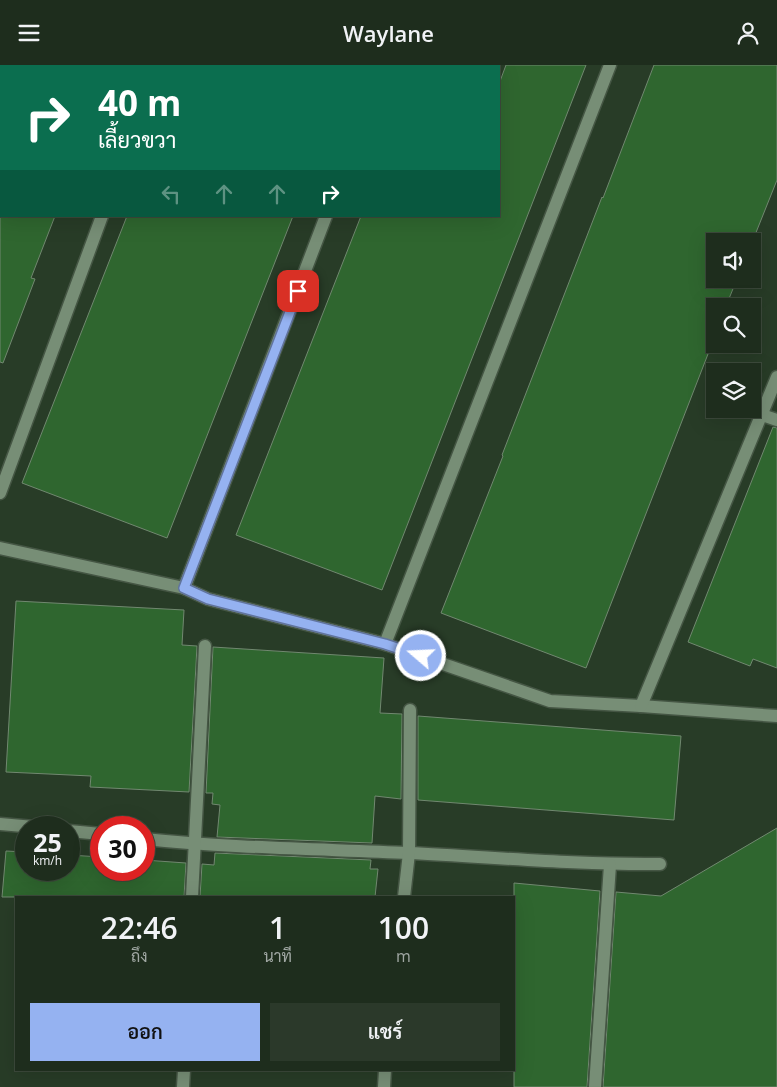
<!DOCTYPE html>
<html lang="th">
<head>
<meta charset="utf-8">
<style>
  :root { --surface:#1e2d1d; --page:#2b392a; --text:#f1f3f6; --muted:#a1a8a4; --line:#3c493b; --accent:#95b2f1 }
  body { margin:0; font-family:"Open Sans",Sarabun,sans-serif; background:var(--page); color:var(--text); height:100vh; display:flex; flex-direction:column; font-size:19px; white-space:nowrap }
  * { box-sizing:border-box; margin:0 }
  p { font-size:16px; color:var(--muted) }
  .icon { flex:none; width:28px; height:28px; fill:none; stroke:currentColor; stroke-width:2; stroke-linecap:round; stroke-linejoin:round }
  .map { position:relative; flex:1; overflow:hidden }
  .details { position:absolute; left:15px; top:831px; width:500px; height:175px; display:flex; flex-direction:column; background:var(--surface); border-radius:0px; box-shadow:0 5px 20px #0002,0 0 0 1px var(--line) }
  .details>* { flex:none }
  .guide { position:absolute; left:0px; top:0px; width:500px; height:152px; box-shadow:0 5px 20px #0002,0 0 0 1px var(--line); background:#0b6e4f; color:#fff; overflow:hidden }
  .fabs { position:absolute; left:706px; top:168px; display:grid; gap:10px }
  .fabs a { display:grid; place-items:center; width:55px; height:55px; border-radius:0px; background:var(--surface); box-shadow:0 5px 20px #0002,0 0 0 1px var(--line); font-size:25px }
  .speed { position:absolute; left:15px; top:751px; display:flex; gap:10px; font-size:25px; font-weight:700; text-align:center }
  .speed>* { display:grid; place-content:center; width:65px; height:65px; border-radius:50%; background:var(--surface); box-shadow:0 5px 20px #0002,0 0 0 1px var(--line); line-height:1 }
  .speed small { font-size:12px; font-weight:400 }
  .speed .limit { border:8px solid #d22; background:#fff; color:#111 }
  .pin { position:absolute; display:grid; place-items:center; width:42px; height:42px; color:#fff; margin:-21px; border-radius:10px; box-shadow:0 2px 8px #0006 }
  .me { position:absolute; width:55px; margin:-28px; rotate:289deg; stroke-linejoin:round; filter:drop-shadow(0 0 4px #0008) }
  .turn { display:flex; align-items:center; gap:18px; height:105px; padding:0 15px; font-size:22px }
  .turn .icon { width:65px; height:65px; stroke-width:2.5 }
  .turn b { display:block; font-size:35px; line-height:42px }
  .lanes { display:flex; align-items:center; height:48px; padding:0 15px; background:#0003; justify-content:center; gap:25px; direction:ltr }
  .lanes .off { opacity:.35 }
  .eta { display:flex; justify-content:space-evenly; align-items:center; height:85px; text-align:center }
  .eta b { font-size:30px; font-weight:600; line-height:35px }
  .button { display:flex; gap:10px; margin-top:auto; padding:10px 15px }
  .button a { flex:1; height:58px; border-radius:0px; background:var(--accent); color:#111; font-size:20px; font-weight:600; line-height:58px; text-align:center }
  .button a+a { background:var(--page); color:var(--text) }
  header { display:flex; justify-content:space-between; align-items:center; height:65px; padding:0 15px; background:var(--surface); font-size:22px; font-weight:600 }
  .map>svg:first-child { display:block }
  .building { fill:#2f662f; stroke:#718870 }
  .lines { fill:none; stroke-linecap:round; stroke-linejoin:round }
  .street-casing { stroke:#455644; stroke-width:15 }
  .street { stroke:#778e76; stroke-width:12 }
  .route-casing { stroke:#61749d; stroke-width:12 }
  .route { stroke:#95b2f1; stroke-width:9 }
</style>
</head>
<body>
<header><svg class="icon" aria-label="menu" viewBox="0 0 24 24"><path d="M4 6h16M4 12h16M4 18h16"/></svg>Waylane<svg class="icon" aria-label="person" viewBox="0 0 24 24"><circle cx="12" cy="8" r="4"/><path d="M4 21q1-7 8-7t8 7"/></svg></header>
<div class="map">
<svg width="777" height="1022" viewBox="0 0 777 1022">
  <rect width="100%" height="100%" fill="#283c27"/>
  <!-- building -->
  <g class="building">
    <polygon points="506,0 586,0 382,525 236,470 361,151 499,151 499,19"/>
    <polygon points="654,0 777,0 777,115 753,175 715,176 715,214 737,214 726,241 715,241 715,271 586,603 441,548 503,391 502,390 585,176 602,132 603,133"/>
    <polygon points="0,151 55,151 31,213 35,214 3,298 0,297"/>
    <polygon points="127,151 293,151 167,473 22,418"/>
    <polygon points="773,362 777,363 777,603 753,594 750,601 688,577"/>
    <polygon points="16,536 184,545 182,580 197,581 189,727 90,722 91,711 6,707"/>
    <polygon points="213,582 384,593 380,648 402,649 401,734 375,731 372,778 217,772 220,740 212,739 213,728 206,728"/>
    <polygon points="418,651 681,671 674,755 418,735"/>
    <polygon points="777,763 777,1022 603,1022 616,827 661,831"/>
    <polygon points="6,786 26,787 26,805 69,805 69,790 101,792 101,805 144,805 144,795 186,798 184,832 2,832"/>
    <polygon points="215,788 371,795 370,804 378,804 375,832 200,832 202,799 214,800"/>
    <polygon points="514,818 600,826 587,1022 514,1022"/>
  </g>
  <g class="lines">
    <!-- street casing -->
    <g class="street-casing">
      <g id="street">
        <polyline points="158,1 158,0"/>
        <polyline points="384,1 384,0"/>
        <polyline points="762,350 777,355"/>
        <polyline points="0,428 102,151"/>
        <polyline points="0,483 184,523 208,534 385,579 550,636 641,641 777,651"/>
        <polyline points="184,523 326,151"/>
        <polyline points="385,579 610,0"/>
        <polyline points="641,641 777,312"/>
        <polyline points="0,759 34,762"/>
        <polyline points="69,766 101,769"/>
        <path d="M144 774C232 783 321 784 409 788 493 792 576 800 660 799"/>
        <polyline points="192,832 205,581"/>
        <polyline points="404,832 409,788 410,645"/>
        <polyline points="183,1022 184,1005"/>
        <polyline points="384,1022 385,1005"/>
        <polyline points="595,1022 610,800"/>
      </g>
    </g>
    <!-- street -->
    <use href="#street" class="street"/>
  </g>
  <g class="lines">
    <!-- route casing -->
    <g class="route-casing">
      <polyline id="route" points="298,226 184,523 208,534 385,579 421,591"/>
    </g>
    <!-- route -->
    <use href="#route" class="route"/>
  </g>
</svg>
<div class="fabs">
<a><svg class="icon" aria-label="sound" viewBox="0 0 24 24"><path d="M4 9h4l5-4v14l-5-4H4zM17 9q2 3 0 6"/></svg></a>
<a><svg class="icon" aria-label="search" viewBox="0 0 24 24"><circle cx="10" cy="10" r="6"/><path d="M15 15l6 6"/></svg></a>
<a><svg class="icon" aria-label="layers" viewBox="0 0 24 24"><path d="M12 4l9 5-9 5-9-5zM3 14l9 5 9-5"/></svg></a>
</div>
<div class="speed"><div>25<small>km/h</small></div><div class="limit">30</div></div>
<div class="pin" style="left:298px;top:226px;background:#d93025"><svg class="icon" aria-label="arrive" viewBox="0 0 24 24"><path d="M6 21V4h12l-3 4 3 4H6"/></svg></div>
<svg class="me" style="left:421px;top:591px" viewBox="-20 -20 40 40"><circle r="17" fill="#95b2f1" stroke="#fff" stroke-width="3"/><path d="M0-11L8 9 0 5-8 9z" fill="#fff"/></svg>
<div class="guide">
<div class="turn"><svg class="icon" aria-label="right" viewBox="0 0 24 24"><path d="M7 20v-9h11M14 6l5 5-5 5"/></svg><div><b>40 m</b>เลี้ยวขวา</div></div>
<div class="lanes"><svg class="icon off" aria-label="left" viewBox="0 0 24 24"><path d="M17 20v-9H6M10 6l-5 5 5 5"/></svg><svg class="icon off" aria-label="ahead" viewBox="0 0 24 24"><path d="M12 20V5M6 11l6-6 6 6"/></svg><svg class="icon off" aria-label="ahead" viewBox="0 0 24 24"><path d="M12 20V5M6 11l6-6 6 6"/></svg><svg class="icon" aria-label="right" viewBox="0 0 24 24"><path d="M7 20v-9h11M14 6l5 5-5 5"/></svg></div>
</div>
<section class="details">
<div class="eta">
<div><b>22:46</b><p>ถึง</p></div>
<div><b>1</b><p>นาที</p></div>
<div><b>100</b><p>m</p></div>
</div>
<div class="button"><a>ออก</a><a>แชร์</a></div>
</section>
</div>
</body>
</html>
